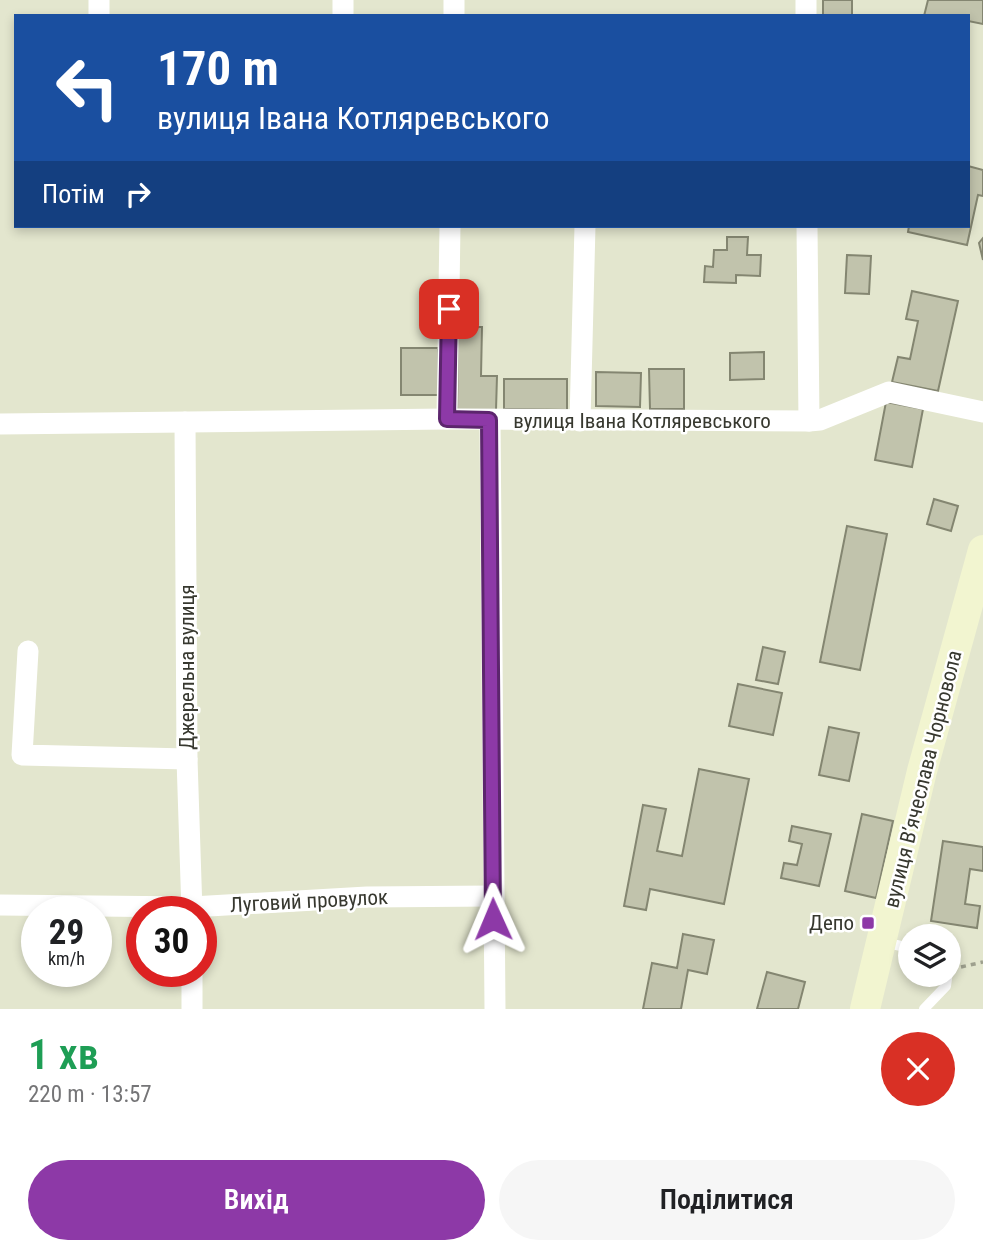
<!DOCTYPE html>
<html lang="uk">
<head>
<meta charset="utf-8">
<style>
  :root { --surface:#fff; --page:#f6f6f6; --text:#202124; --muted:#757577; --accent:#8d39a7 }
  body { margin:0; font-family:"Roboto Condensed",sans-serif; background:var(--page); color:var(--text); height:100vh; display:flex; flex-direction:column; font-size:26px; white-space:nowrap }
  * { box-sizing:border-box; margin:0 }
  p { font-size:23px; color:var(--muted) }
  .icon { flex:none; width:38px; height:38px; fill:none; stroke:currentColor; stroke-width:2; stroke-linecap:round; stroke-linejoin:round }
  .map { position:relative; height:1009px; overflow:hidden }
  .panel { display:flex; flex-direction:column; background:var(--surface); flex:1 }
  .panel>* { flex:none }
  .hud { position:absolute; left:14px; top:14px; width:956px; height:214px; border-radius:0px; box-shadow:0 4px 10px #0003; background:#1a4fa0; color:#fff; overflow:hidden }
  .tools { position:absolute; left:898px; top:924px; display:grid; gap:14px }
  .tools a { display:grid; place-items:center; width:63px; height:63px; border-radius:50%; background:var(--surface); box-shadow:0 4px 10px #0003; font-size:35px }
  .speed { position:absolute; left:21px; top:896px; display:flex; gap:14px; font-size:35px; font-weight:700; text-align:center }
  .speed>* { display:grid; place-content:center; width:91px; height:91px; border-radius:50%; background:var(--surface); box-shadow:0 4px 10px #0003; line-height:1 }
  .speed small { font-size:18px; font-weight:400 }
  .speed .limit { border:10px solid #d22; background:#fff; color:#111 }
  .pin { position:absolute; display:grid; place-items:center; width:60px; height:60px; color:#fff; margin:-30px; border-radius:14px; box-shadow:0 4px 10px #0006 }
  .me { position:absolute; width:77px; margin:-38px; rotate:359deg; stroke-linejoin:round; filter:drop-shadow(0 0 5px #0008) }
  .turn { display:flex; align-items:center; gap:24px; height:147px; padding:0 28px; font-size:32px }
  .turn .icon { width:91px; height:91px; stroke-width:2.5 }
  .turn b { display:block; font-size:49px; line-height:60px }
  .then { display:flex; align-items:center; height:66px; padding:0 28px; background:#0003; gap:14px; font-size:26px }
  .round { display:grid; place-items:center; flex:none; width:74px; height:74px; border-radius:37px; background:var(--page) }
  .summary { display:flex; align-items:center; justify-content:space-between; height:119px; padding:0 28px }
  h1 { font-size:42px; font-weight:600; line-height:52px; color:#1e9e55 }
  .primary-button { display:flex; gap:14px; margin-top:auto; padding:14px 28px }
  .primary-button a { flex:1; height:80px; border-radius:42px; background:var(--accent); color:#fff; font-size:28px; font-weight:600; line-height:80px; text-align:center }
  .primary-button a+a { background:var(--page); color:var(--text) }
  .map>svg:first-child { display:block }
  .building { fill:#c1c3ac; stroke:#848671; stroke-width:2 }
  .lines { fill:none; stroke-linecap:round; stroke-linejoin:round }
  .path { stroke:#9ea08e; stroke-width:3.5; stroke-dasharray:5 5; stroke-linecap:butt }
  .lane { stroke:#fff; stroke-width:10 }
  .street { stroke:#fff; stroke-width:21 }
  .secondary { stroke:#f2f5d0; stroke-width:30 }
  .route-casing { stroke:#5c256d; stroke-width:18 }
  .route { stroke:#8d39a7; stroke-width:12 }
  .poi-dot { fill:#8d39a7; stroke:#fff; stroke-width:2.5 }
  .labels { text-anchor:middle; stroke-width:5; stroke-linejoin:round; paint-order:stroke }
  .street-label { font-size:21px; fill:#37382f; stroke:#fff }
  .poi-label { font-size:21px; fill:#37382f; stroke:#fff; text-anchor:end }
</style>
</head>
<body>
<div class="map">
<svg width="983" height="1009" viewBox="0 0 983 1009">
  <rect width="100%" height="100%" fill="#e3e6ce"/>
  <!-- building -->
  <g class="building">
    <rect x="823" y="0" width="29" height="16"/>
    <polygon points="928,0 983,0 983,24 968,21 968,16 924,16"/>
    <polygon points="968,166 983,170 983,196 978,195 967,245 908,232 909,226 968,226"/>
    <polygon points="727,237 748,237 747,255 761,255 760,276 736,275 736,283 704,282 705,266 713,267 714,250 727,250"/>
    <polygon points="983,238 983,260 979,243"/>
    <polygon points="847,255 871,256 869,294 845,293"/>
    <polygon points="912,291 958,301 938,391 892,382 898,357 910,359 918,321 906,319"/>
    <polygon points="458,327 482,327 481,376 497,376 496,410 457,410"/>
    <rect x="401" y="348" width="37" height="47"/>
    <polygon points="764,352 764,379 730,380 730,353"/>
    <polygon points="649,369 684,369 684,409 650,409"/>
    <polygon points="596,372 641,373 640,407 596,406"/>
    <polygon points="504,379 567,379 567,410 504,409"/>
    <polygon points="886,402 923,409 912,467 875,460"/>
    <polygon points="934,499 958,506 951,531 927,524"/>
    <polygon points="847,526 887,534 860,670 820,662"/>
    <polygon points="763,647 785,652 778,684 756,680"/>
    <polygon points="738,684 782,693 773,735 729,726"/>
    <polygon points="829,727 859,733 849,781 819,775"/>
    <polygon points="699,769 749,779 724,904 650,889 646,910 624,906 643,805 666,809 657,851 682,856"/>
    <polygon points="862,814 893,821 876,898 845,891"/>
    <polygon points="792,826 831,834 819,886 781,878 784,863 797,865 802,844 789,841"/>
    <polygon points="943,841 983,847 983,871 970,869 965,904 980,906 977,928 931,921"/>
    <polygon points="683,934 714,940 707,974 688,970 681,1009 643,1009 652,963 677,968"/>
    <polygon points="767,972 805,982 798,1009 757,1009"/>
  </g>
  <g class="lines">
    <!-- path -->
    <polyline class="path" points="961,967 983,962"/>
    <!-- lane -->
    <g class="lane">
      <polyline points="883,942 910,948"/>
      <polyline points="924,1009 946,986 948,971"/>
    </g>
    <!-- street -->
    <g class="street">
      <polyline points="99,0 99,16"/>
      <polyline points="343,0 343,16"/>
      <polyline points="454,16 454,0"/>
      <polyline points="806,16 806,0"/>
      <polyline points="807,226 809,421"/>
      <polyline points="447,419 450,226"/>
      <polyline points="490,420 495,1009"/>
      <polyline points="580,421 585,226"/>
      <polyline points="185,422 187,759 192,912"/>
      <polyline points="0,424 447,419 809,421 820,420 889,392 983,412"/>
      <polyline points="28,651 22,755 187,759"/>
      <polyline points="0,905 192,907 367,897 493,896"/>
      <polyline points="192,971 192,1009"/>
    </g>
    <!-- secondary -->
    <polyline class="secondary" points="865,1009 922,771 983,550"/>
  </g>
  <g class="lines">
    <!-- route casing -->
    <g class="route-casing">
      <polyline id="route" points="449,309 447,419 489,420 493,919"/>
    </g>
    <!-- route -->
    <use href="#route" class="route"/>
  </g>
  <!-- markers -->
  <rect class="poi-dot" x="861" y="916" width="14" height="14" rx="3.5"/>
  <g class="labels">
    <!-- street labels -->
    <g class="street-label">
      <text x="642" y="428">вулиця Івана Котляревського</text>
      <text transform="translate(187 667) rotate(-90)" y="7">Джерельна вулиця</text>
      <text transform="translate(923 779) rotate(-76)" y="7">вулиця Вʼячеслава Чорновола</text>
      <text transform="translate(309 901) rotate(-3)" y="7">Луговий провулок</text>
    </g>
    <!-- poi labels -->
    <g class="poi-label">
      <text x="854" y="930">Депо</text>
    </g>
  </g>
</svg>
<div class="tools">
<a><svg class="icon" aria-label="layers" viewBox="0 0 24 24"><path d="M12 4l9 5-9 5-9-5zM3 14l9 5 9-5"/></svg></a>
</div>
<div class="speed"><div>29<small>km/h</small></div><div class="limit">30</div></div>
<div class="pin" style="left:449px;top:309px;background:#d93025"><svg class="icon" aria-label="arrive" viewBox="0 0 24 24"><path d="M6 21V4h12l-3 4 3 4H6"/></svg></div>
<svg class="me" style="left:493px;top:919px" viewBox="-20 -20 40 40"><path d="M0-17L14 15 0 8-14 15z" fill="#8d39a7" stroke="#fff" stroke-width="4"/></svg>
<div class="hud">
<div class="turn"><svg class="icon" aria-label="left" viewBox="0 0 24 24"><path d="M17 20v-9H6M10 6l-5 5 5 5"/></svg><div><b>170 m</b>вулиця Івана Котляревського</div></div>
<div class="then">Потім<svg class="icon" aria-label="right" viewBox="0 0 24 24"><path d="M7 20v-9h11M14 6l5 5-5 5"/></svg></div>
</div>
</div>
<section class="panel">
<div class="summary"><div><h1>1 хв</h1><p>220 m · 13:57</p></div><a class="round" style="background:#d93025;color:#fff"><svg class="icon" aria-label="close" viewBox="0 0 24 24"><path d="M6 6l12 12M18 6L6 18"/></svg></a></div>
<div class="primary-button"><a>Вихід</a><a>Поділитися</a></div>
</section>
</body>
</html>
